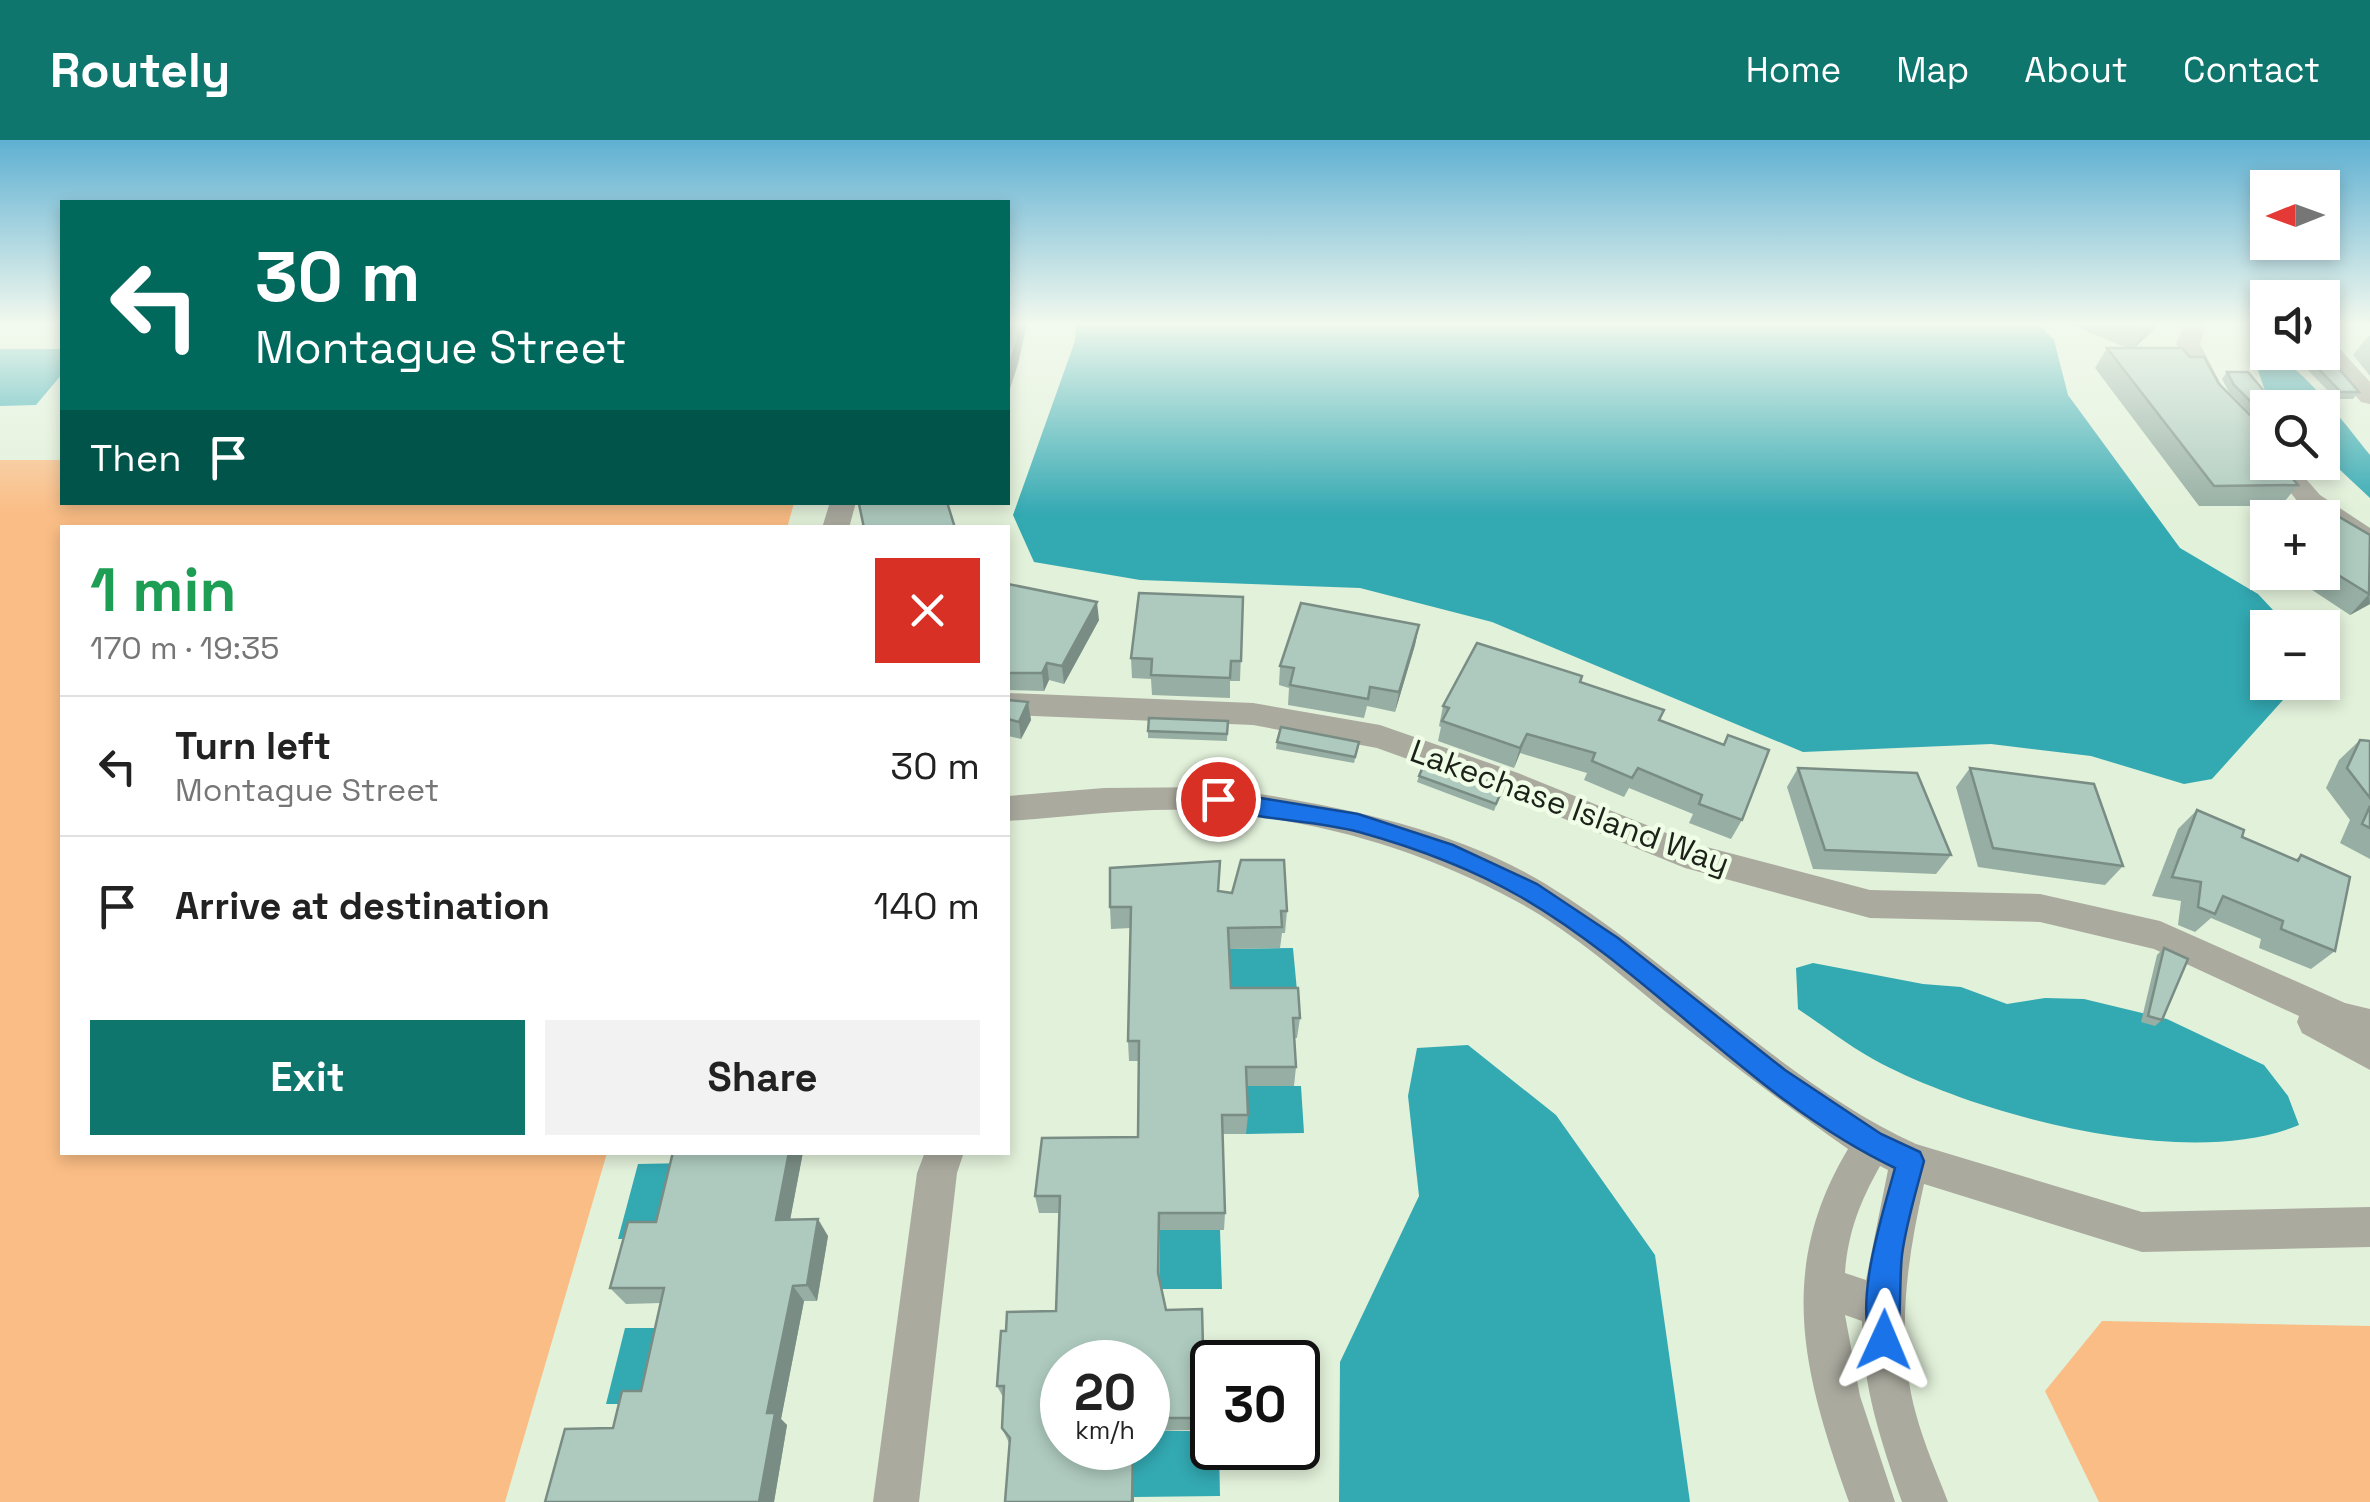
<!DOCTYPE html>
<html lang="en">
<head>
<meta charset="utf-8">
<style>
  :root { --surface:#fff; --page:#f2f2f2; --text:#222; --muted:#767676; --line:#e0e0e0; --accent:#0f766e }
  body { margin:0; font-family:"Space Grotesk",sans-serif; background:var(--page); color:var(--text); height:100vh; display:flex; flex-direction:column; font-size:38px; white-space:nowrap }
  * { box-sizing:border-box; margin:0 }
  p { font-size:32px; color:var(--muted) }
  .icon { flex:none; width:55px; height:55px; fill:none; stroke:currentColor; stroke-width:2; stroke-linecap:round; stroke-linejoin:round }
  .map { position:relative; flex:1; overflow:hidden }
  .side { position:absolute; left:60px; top:385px; width:950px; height:630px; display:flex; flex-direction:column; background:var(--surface); border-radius:0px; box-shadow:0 5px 15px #0003 }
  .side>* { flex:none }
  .banner { position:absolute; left:60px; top:60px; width:950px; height:305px; border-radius:0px; box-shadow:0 5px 15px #0003; background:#00695c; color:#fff; overflow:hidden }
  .needle { width:65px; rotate:269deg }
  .tools { position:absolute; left:2250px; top:30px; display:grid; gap:20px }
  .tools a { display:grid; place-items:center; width:90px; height:90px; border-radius:0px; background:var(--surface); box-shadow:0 5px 15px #0003; font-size:50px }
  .speed { position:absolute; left:1040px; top:1200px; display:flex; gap:20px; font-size:50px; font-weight:700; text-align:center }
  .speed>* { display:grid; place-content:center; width:130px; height:130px; border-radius:50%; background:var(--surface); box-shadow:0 5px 15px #0003; line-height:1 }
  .speed small { font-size:25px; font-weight:400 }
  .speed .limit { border:5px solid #111; border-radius:15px; background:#fff; color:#111 }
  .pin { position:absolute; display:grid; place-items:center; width:85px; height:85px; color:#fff; margin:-42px; border:5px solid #fff; border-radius:50%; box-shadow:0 2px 10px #0007 }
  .me { position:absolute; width:110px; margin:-55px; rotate:1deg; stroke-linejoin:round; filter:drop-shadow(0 0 8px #0008) }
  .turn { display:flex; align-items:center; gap:35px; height:210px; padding:0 30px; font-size:45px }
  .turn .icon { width:130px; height:130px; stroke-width:2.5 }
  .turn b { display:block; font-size:70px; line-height:85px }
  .then { display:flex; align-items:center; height:95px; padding:0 30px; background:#0003; gap:20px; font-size:38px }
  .round { display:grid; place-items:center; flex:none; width:105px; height:105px; border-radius:0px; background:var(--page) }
  .overview { display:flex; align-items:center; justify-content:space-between; height:170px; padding:0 30px }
  h1 { font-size:60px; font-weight:600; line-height:75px; color:#1e9e55 }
  .cta { display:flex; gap:20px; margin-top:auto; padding:20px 30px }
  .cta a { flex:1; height:115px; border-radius:0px; background:var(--accent); color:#fff; font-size:40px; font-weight:600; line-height:115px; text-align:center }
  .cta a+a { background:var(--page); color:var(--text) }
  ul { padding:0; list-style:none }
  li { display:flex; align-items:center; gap:30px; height:140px; padding:0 30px; border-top:2px solid var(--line) }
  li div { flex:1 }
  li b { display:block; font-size:38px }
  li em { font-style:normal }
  header { display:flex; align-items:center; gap:60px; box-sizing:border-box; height:140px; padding:0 50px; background:var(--accent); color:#fff }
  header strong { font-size:48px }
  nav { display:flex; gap:55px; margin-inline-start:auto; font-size:35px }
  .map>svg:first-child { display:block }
  .green { fill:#fabd85 }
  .water { fill:#33a9b2 }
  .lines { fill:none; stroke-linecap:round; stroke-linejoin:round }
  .minor { fill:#abaa9f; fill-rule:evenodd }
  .wall { fill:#96aea3 }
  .shaded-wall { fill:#7a8d85 }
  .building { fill:#aecabe; stroke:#7a8d85; stroke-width:2.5 }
  .route { fill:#1a73e8; stroke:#114b97; stroke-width:2.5 }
  .labels { text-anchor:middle; stroke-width:9; stroke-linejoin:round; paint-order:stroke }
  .street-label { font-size:32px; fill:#1c2119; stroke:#f0fee7 }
</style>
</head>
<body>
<header>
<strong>Routely</strong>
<nav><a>Home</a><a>Map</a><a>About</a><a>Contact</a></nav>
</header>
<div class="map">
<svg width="2370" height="1362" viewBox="0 0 2370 1362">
  <rect width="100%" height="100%" fill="#e2f1da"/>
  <!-- green -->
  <g class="green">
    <polygon points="0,320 62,320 62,362 794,363 787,388 62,388 62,1012 607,1013 505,1362 0,1362"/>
    <polygon points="2102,1181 2370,1186 2370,1362 2099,1362 2045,1251"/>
  </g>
  <!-- water -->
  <g class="water">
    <polygon points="1076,184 2038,184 2054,200 2068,255 2180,408 2258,454 2289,487 2268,488 2268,542 2284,543 2283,560 2212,639 2184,644 2091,616 1991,604 1803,612 1492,482 1360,448 1140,440 1034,422 1013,375 1075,201"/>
    <polygon points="0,209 62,209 62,234 36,265 0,266"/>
    <path d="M2265 210C2301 223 2344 283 2370 315V358L2323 314 2322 268 2279 267 2265 251 2252 212Z"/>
    <polygon points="1293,808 1297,851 1229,852 1227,809"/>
    <path d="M1813 823 1923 844 1961 847 2007 864 2045 858 2084 859 2167 879 2264 925 2288 956 2299 985C2189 1031 1985 977 1882 924 1853 909 1825 887 1798 869L1796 828Z"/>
    <polygon points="1468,905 1556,975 1655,1115 1690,1362 1339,1362 1340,1222 1419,1056 1408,956 1417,908"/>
    <polygon points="1244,946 1301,946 1304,993 1246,994"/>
    <polygon points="688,1023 670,1098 618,1099 638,1024"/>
    <polygon points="1160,1090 1220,1090 1222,1149 1159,1149"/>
    <polygon points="625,1188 673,1188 657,1264 606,1264"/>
    <polygon points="1195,1286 1212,1286 1212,1308 1219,1308 1220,1356 1134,1357 1134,1308 1148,1308 1148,1291 1195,1291"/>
  </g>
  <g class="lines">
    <!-- minor -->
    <g class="minor">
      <polygon points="2184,184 2206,184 2200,204 2226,254 2268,297 2268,322 2291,322 2320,355 2370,388 2370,409 2302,367 2265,320 2207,262 2176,204"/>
      <polygon points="2322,196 2330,198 2370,242 2370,264 2361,262 2318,212 2322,212"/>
      <polygon points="830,362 856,362 849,388 822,388"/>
      <polygon points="1008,553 1253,563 1380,585 1518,633 1691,703 1870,750 2040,754 2160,781 2345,863 2370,869 2370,930 2302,893 2297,882 2299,876 2154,809 2040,782 1870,778 1685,728 1496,651 1377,608 1253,585 1008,575"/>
      <path d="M1218 647C1329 665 1445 684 1544 743 1673 821 1778 940 1916 1004L2142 1072 2370 1067V1107L2142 1112 1924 1044C1907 1120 1895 1198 1916 1274 1924 1304 1937 1333 1948 1362H1902C1881 1301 1862 1246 1862 1181L1845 1175 1860 1256 1895 1362H1849C1804 1236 1775 1131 1848 1009 1785 965 1726 920 1666 872 1618 833 1569 789 1514 760 1424 711 1322 681 1219 672 1149 665 1077 677 1008 681V656L1104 648ZM1880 1026 1888 1030 1866 1140 1845 1133C1848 1092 1860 1062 1880 1026Z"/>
      <polygon points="925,1012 964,1012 957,1033 919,1362 873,1362 917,1033"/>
    </g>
  </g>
  <!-- wall -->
  <g class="wall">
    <polygon points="2069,184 2160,184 2134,208 2219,244 2268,322 2298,345 2281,366 2199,366 2095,228 2107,208 2127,208"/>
    <polygon points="2368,196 2370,196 2370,236 2353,215"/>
    <polygon points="2306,216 2359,252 2353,259 2336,259 2301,223"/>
    <polygon points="2227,232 2268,268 2268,291 2229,252 2222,239"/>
    <polygon points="2295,322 2322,322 2325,323 2319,330 2303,330"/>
    <polygon points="2322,378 2370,395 2370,464 2350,475 2285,432 2322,432"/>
    <polygon points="2268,403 2268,421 2257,415"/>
    <polygon points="1008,444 1099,480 1064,544 1049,540 1044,551 1008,550"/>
    <polygon points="1243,457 1240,541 1230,541 1230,558 1152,555 1151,539 1132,538 1131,518"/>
    <polygon points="1419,485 1415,505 1395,572 1367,566 1364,578 1288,565 1289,548 1279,545 1280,526"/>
    <polygon points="1580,542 1664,570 1660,580 1742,680 1731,699 1689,683 1693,674 1629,648 1624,657 1584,640 1587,633 1520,613 1514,628 1438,601 1441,587 1439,586 1443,566"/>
    <polygon points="1008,560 1028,562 1031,580 1021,599 1008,596"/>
    <polygon points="1228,581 1227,601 1148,598 1148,591"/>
    <polygon points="2360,600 2370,601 2370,719 2340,703 2350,680 2326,648 2339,620"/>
    <polygon points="1277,602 1359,602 1354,623 1276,609"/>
    <polygon points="1798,628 1951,715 1936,734 1813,729 1787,647"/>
    <polygon points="1970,628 2123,726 2105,745 1978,727 1956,647"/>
    <polygon points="1419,636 1502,650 1494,671 1417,642"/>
    <polygon points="2197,670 2242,697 2295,720 2301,715 2335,811 2311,829 2259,808 2261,799 2211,778 2195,792 2178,785 2181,761 2152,756 2178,689"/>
    <polygon points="1219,751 1287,771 1285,793 1282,793 1280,808 1229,809 1231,848 1300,878 1297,898 1294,898 1296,927 1294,946 1247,946 1248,975 1246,994 1223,994 1225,1073 1224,1090 1160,1090 1159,1138 1166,1170 1203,1206 1203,1220 1195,1221 1195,1290 1148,1291 1148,1222 1062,1308 1134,1308 1134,1362 1009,1303 1002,1288 1004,1259 997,1246 1006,1191 1056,1171 1059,1073 1039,1073 1035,1056 1138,997 1139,921 1129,921 1128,901 1131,788 1111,789 1110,767"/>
    <polygon points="2164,808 2162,880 2155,886 2141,882 2157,815"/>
    <polygon points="803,1012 790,1080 828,1096 817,1161 804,1161 781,1279 787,1285 774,1362 545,1362 613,1288 641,1251 661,1163 626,1164 610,1148 656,1082"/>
  </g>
  <!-- shaded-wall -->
  <g class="shaded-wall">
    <polygon points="1021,184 1027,184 1018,224 1008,255 1008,229"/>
    <polygon points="2152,184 2160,184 2132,210 2145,190"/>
    <polygon points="2369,454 2370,464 2350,475"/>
    <polygon points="1097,462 1099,480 1064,544 1062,526"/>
    <polygon points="1419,485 1415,505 1395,572 1399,552"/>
    <polygon points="1047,523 1049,540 1044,551 1042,533"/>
    <polygon points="1028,562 1031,580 1021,599 1019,582"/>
    <polygon points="1527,594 1520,613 1514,628 1520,608"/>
    <polygon points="789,1012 803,1012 787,1096 776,1080"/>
    <polygon points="818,1079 828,1096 817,1161 807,1145"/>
    <polygon points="793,1146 804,1161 781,1279 787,1285 774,1362 759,1362 767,1273"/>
    <polygon points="1133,1308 1134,1308 1134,1362 1132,1362"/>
  </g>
  <!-- building -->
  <g class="building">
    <polygon points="1008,184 1021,184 1016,205 1008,229"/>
    <polygon points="2129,184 2152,184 2145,190"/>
    <polygon points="2107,208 2182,208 2190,217 2204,217 2219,244 2268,293 2268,322 2279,322 2298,345 2214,346"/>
    <polygon points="2306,216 2328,216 2359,252 2341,252"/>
    <polygon points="2227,232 2248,232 2278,268 2268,268 2268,279 2234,245"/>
    <polygon points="860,362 947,362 955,388 864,388 859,364"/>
    <polygon points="2329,371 2370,395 2369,454 2322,425 2322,378 2313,378"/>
    <polygon points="1008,444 1097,462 1062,526 1047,523 1042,533 1008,533"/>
    <polygon points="1139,453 1243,457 1241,521 1231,521 1230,538 1151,535 1152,519 1131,518"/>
    <polygon points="1301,463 1419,485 1399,552 1370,547 1368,559 1290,545 1294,528 1280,526"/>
    <polygon points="1477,503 1582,536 1580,542 1664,570 1659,580 1724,605 1728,595 1769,610 1742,680 1699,664 1702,655 1638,628 1632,638 1592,621 1595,613 1527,594 1520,608 1442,581 1449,568 1443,566"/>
    <polygon points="1008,560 1028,562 1019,582 1008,579"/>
    <polygon points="1149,578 1228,581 1227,594 1148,591"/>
    <polygon points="1281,587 1359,602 1355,617 1277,602"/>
    <polygon points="2360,600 2370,601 2370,658 2347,628"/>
    <polygon points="1425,622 1502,650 1496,664 1419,636"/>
    <polygon points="1798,628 1917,633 1951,715 1825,710"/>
    <polygon points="1970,628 2094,644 2123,726 1993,708"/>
    <polygon points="2370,666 2370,688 2362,684"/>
    <polygon points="2197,670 2244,690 2242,697 2298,721 2301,715 2350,737 2335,811 2281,789 2283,781 2223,756 2215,774 2198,767 2201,742 2172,737"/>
    <polygon points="1241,720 1284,720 1287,771 1281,771 1282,787 1228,788 1231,848 1298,848 1300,878 1293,878 1296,927 1246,927 1248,975 1222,975 1225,1073 1159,1073 1158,1133 1166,1170 1202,1169 1203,1206 1195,1207 1196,1278 1148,1278 1148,1222 1062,1222 1062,1308 1133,1308 1132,1362 1005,1362 1010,1298 1002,1288 1004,1246 997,1246 1001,1191 1006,1191 1007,1172 1056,1171 1060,1056 1035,1056 1042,998 1138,997 1139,901 1128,901 1131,767 1110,767 1110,728 1220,721 1218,751 1232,753"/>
    <polygon points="2164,808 2188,819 2162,880 2148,876"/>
    <polygon points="673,1012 789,1012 776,1080 818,1079 807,1145 793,1146 767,1273 775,1273 759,1362 545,1362 565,1289 613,1288 622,1251 641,1251 664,1148 610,1148 628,1082 656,1082"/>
  </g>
  <!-- sky -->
  <linearGradient id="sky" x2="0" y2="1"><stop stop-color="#5fb0d2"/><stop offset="0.49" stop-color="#f2f9ee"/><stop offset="1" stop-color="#f2f9ee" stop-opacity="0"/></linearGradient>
  <rect width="2370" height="375" fill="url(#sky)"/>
  <!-- route -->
  <path class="route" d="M1218 651 1358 674 1453 705 1537 744 1618 798 1785 930 1881 994 1920 1012 1924 1021C1916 1052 1906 1084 1902 1115 1899 1139 1902 1191 1894 1210L1884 1214 1873 1210C1853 1162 1882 1077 1895 1028 1754 961 1654 834 1521 757 1472 729 1413 707 1359 692 1311 679 1258 681 1210 665L1207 659Z"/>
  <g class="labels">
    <!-- street labels -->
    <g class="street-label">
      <text transform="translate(1570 667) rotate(20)" y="11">Lakechase Island Way</text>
    </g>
  </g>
</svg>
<div class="tools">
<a><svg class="needle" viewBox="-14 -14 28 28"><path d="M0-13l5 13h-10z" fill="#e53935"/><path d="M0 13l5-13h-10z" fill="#767676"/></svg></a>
<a><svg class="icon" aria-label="sound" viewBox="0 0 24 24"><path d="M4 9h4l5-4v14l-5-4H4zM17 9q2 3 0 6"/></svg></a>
<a><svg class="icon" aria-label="search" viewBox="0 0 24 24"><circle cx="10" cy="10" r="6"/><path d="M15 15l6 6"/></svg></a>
<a>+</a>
<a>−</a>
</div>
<div class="speed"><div>20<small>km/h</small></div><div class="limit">30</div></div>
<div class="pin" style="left:1218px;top:659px;background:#d93025"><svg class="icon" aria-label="arrive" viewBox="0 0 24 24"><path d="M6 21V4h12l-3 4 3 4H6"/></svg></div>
<svg class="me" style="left:1884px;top:1200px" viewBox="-20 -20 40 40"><path d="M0-17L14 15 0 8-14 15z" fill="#1a73e8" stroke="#fff" stroke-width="4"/></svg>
<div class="banner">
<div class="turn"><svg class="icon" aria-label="left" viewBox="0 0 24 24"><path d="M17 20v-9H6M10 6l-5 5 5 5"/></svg><div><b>30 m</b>Montague Street</div></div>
<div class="then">Then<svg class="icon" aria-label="arrive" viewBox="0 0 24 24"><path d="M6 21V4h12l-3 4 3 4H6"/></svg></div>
</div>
<section class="side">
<div class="overview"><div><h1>1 min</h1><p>170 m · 19:35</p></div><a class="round" style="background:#d93025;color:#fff"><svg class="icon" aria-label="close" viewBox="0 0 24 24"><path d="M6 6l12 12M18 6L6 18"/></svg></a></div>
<ul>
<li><svg class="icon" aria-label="left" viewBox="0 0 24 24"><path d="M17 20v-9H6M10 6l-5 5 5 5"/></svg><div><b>Turn left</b><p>Montague Street</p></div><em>30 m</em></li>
<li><svg class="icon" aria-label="arrive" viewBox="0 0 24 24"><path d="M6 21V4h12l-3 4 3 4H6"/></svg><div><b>Arrive at destination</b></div><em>140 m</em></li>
</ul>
<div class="cta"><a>Exit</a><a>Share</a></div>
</section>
</div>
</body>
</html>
